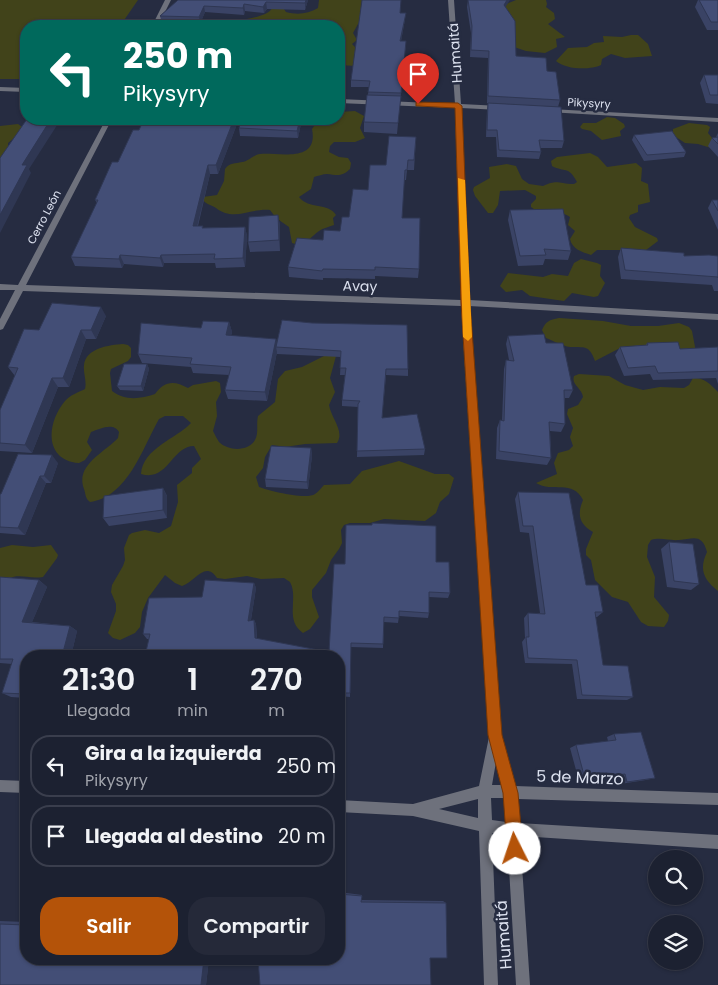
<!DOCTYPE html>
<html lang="es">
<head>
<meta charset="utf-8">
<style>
  :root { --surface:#1c2131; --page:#252939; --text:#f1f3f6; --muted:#a0a3ab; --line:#3a3e4d; --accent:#b45309 }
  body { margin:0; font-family:Poppins,sans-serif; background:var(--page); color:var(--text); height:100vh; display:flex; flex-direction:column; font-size:19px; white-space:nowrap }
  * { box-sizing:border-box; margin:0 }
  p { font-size:16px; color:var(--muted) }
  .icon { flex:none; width:28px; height:28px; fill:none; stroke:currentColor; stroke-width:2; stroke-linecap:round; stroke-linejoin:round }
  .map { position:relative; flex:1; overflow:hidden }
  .side { position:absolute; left:20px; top:650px; width:325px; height:315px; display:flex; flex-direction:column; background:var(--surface); border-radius:20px; box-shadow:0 1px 4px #0004,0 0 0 1px var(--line) }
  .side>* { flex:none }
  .hud { position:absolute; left:20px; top:20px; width:325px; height:105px; border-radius:20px; box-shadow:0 1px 4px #0004,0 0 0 1px var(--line); background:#00695c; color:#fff; overflow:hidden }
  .controls { position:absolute; left:648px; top:850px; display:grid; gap:10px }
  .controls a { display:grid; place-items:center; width:55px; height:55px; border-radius:50%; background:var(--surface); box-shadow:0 1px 4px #0004,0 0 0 1px var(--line); font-size:25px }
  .pin { position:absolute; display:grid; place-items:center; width:42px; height:42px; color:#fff; margin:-51px -21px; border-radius:50% 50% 50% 0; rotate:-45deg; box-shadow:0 0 5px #0007 }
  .pin .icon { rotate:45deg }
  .me { position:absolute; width:55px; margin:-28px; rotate:356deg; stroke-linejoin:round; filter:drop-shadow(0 0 4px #0008) }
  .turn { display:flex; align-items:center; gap:18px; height:105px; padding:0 20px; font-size:22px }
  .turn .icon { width:65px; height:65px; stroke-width:2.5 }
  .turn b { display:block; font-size:35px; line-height:42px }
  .eta { display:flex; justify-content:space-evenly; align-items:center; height:85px; text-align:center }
  .eta b { font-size:30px; font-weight:600; line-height:35px }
  .cta { display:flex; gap:10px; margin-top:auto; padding:10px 20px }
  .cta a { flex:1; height:58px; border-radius:20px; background:var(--accent); color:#fff; font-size:20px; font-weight:600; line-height:58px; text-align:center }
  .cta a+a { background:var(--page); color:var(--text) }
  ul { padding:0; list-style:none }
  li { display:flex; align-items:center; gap:15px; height:62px; margin:0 10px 8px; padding:0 10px; border:2px solid var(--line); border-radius:20px }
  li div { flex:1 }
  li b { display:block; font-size:19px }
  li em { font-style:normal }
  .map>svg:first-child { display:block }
  .green { fill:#41431a }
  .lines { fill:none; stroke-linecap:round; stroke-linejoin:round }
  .street { fill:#6e717c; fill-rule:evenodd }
  .wall { fill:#3a4365 }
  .shaded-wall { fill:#2f3753 }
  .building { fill:#434e76; stroke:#2f3753 }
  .route { fill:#b45309; stroke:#753606 }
  .slow { fill:#f59e0b }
  .labels { text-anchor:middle; stroke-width:5; stroke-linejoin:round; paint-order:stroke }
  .far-street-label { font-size:11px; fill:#dce1ef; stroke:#262c41 }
  .street-label { font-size:14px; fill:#dce1ef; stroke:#262c41 }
  .near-street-label { font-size:16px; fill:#dce1ef; stroke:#262c41 }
</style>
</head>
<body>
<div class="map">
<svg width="718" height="985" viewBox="0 0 718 985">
  <rect width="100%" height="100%" fill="#262c41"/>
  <!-- green -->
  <g class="green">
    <polygon points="0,0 138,0 120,26 26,26 26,79 0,79"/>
    <path d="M319 0H381L358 24 353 33 357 40 352 44 361 53 356 66 339 65V26H216C229 19 267 20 272 8L284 9 286 12C297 15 308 14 318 8Z"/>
    <polygon points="516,0 546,0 547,4 546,7 554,13 555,19 548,24 565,37 556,39 557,47 545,53 526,51 505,44 503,8 506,4"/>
    <path d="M631 35H638L648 44 652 56 625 58 611 54 602 59 601 65C591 70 566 70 556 61L568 48 587 47 594 43 604 42 603 36 622 37Z"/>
    <path d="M355 111 364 116 360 128 365 138 355 142H334L330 146 329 152 339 157 348 158 351 163 350 169C342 177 337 175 327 174 323 174 318 176 314 177L311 189 299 197C309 210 328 202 336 215L333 218 334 225C329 227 323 228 319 231 310 237 305 248 292 243L289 227 276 218 270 210C250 208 234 222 216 208 212 205 207 205 203 200V197L217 195 224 181 225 169C230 162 235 164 242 162 249 161 253 155 260 154 277 152 319 164 312 129L319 119H339V112Z"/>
    <polygon points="607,117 615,118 624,124 625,127 620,131 621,136 602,140 591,131 582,129 580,127 583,123 596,123"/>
    <polygon points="689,123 707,125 710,127 708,133 712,138 711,148 698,144 685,143 673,135 673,129"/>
    <polygon points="18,124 25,129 8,143 8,148 0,169 0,126"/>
    <path d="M590 153 598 157 607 167 636 163 642 168 641 181 648 184 650 202 638 205V212L630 215 629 218 635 227 657 238 658 241 646 250H597L591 255C582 252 572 249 570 239L575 231 568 225 570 217C558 208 544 217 531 207V204L536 199V196L525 190 500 191 498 205 493 213H488L475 196 473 190 474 187 490 178 489 167 507 164 516 166 522 179 529 184 543 186C558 179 558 184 574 184L577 182C568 165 565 173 552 166L551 161 557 157Z"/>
    <polygon points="581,259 597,263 601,265 600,276 605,283 598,296 594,297 572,293 564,301 530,296 522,290 506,292 500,286 508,273 543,277 552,274 568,276 574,263"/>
    <path d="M559 318 603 321 631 326H658L679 323 689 327 692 331 696 352 622 347 595 361C589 344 584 348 570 347 562 346 554 341 546 338L542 330C546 321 549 320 559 318Z"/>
    <path d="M123 344 128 345 131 348V357L128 361 111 369 110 373 112 391C125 401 140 399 155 394 164 381 174 380 188 388L193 385 216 381 220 383 221 392 216 402 217 416 213 431C215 435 217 439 219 442 228 451 248 452 255 440 259 432 256 425 258 416L275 402 278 379 285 371 302 367 326 355 336 356 330 378 335 392 329 405C331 418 345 431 337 443L305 444 285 447 272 445 265 457 263 468 256 477 259 487C270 491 306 500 315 494 318 492 321 488 324 485L350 484 362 471 399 461 435 474H449L454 478 449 494 440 502 436 513 425 521 384 519 370 523H350L344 525 341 530 342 543 339 549 331 560 326 573 312 590V597L319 617 310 629 303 633C284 620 299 598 290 582L284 578 261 579 247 576 225 579 217 578C205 560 195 582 182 586L175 583 165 575 148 598 142 612 140 627 135 633 120 640 113 638 108 633 116 611V604L111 592 112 585 123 566 125 560 124 548 129 535 132 533 145 530 159 533 171 526 178 502 177 485 192 473V468L201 459 194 446C172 446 168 482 141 474 143 448 176 439 191 423L183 416H165L159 419C143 447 128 497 90 502 85 498 86 495 84 489 75 465 104 453 118 438L119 432C113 422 100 429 91 432L87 442 92 450 85 460 79 463C43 460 47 422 65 401 70 395 79 392 85 389 87 381 83 373 84 365 86 348 109 345 123 344Z"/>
    <path d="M579 374 609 376 625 385 643 390 660 387 684 388 689 385 693 378C705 378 710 384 718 392V591C703 579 699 569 707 552 702 533 693 539 679 540 669 541 661 537 651 540L648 545 647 557 655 577 654 597 669 615 668 621 664 627 648 626 641 622 628 602 612 597 595 580 591 560 586 555V549L593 532C579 524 577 514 583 500 573 479 552 493 536 483L557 474 554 463 558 453 569 450 573 446 570 437 573 428 567 414 568 409 578 405 583 397C582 388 571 385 574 376Z"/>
    <path d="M12 545 33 547 51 545 58 555 57 558 43 577C23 580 12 568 0 590V548Z"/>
  </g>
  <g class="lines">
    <!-- street -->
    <g class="street">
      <polygon points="165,0 171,0 158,26 152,26"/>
      <path d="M448 0H454L461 104 500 106 503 108 500 110 461 108 469 300 718 314V320L469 306 501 735 515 786 718 793V805L518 799 519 823 718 835V849L520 836 530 985H516L507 835 492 833 498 985H484L479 831 413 816 339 812V800L413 804 479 786 489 737 461 306 23 291 3 329 0 330V319L15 290H0V284L18 285 106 119H112L26 285 461 300 455 108 339 103V99L455 104ZM496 762 502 785H492ZM491 798H505L506 822 492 820ZM478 799V818L439 809Z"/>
      <polygon points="0,87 26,88 26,92 0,91"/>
      <polygon points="550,109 718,118 718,122 548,112 547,111"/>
      <polygon points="0,780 26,781 26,793 0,792"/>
    </g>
  </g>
  <!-- wall -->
  <g class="wall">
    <polygon points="178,0 308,0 305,10 267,9 264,13 245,11 244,15 205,12 200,24 162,23 160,16"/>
    <polygon points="468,0 506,7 516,56 547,71 560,100 558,107 487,103 488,58 470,57 471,33 467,7"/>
    <polygon points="698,0 718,0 718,30 707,30 695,7"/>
    <polygon points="400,13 405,19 401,41 406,41 397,134 364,132 364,122 369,87 351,87 351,80"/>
    <polygon points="704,75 718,75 718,104 706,103 700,83"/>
    <polygon points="488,103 564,141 562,148 541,148 541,152 539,159 497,157 496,137 486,137 487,110"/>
    <polygon points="302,119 298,138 240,136 239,128"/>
    <polygon points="237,124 218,174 210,174 198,226 203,226 203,228 245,227 247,236 245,267 216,268 215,263 164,263 163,267 124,264 122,268 75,266 71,257 97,203 95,200 139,130"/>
    <polygon points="718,133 718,157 708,146 712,138 716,137"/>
    <polygon points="634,135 686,152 684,157 644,161 632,140"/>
    <polygon points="416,137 414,170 407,170 406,180 404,180 402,218 419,269 418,278 375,276 375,279 323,278 323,280 289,277 288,267 323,240 340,231 368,190 386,165"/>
    <polygon points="712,200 718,200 718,230 708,208"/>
    <polygon points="510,210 571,251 568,260 545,259 543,265 518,266 508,220"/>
    <polygon points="278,215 280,226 280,251 250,252 248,242"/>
    <polygon points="621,248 684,256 718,256 718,291 714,291 712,285 621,279 618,257"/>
    <polygon points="106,316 96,339 86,339 69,387 58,387 32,453 0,451 0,410 15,376 8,367 39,330"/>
    <polygon points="282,320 408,369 408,376 386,375 382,418 425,449 424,455 357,457 358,407 342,406 342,400 345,375 340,375 341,357 277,354 277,352 267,401 228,399 225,390 229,375 193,373 191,367 142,363 138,354 201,328 229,322 232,332 231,336 276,339 277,343"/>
    <polygon points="508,336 546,343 573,390 569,398 565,398 565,424 561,432 550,431 551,458 547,465 496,459 497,428 500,420 502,421 504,369 506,360 509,360 506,344"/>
    <polygon points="647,343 680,349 718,347 718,384 716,378 653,380 650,374 624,376 615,355 620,347 646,345"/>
    <polygon points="147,364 149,369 143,391 120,390 117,386"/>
    <polygon points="311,448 312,456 308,489 266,487 265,479"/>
    <polygon points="58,463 51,483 46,483 25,535 0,533 0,494 1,494"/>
    <polygon points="163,488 167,496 167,518 109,526 103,518"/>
    <polygon points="518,492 586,585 603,612 597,617 595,617 603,665 633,697 627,700 577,699 572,664 525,663 522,642 525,638 524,618 528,613 540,613 529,533 520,532 515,499"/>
    <polygon points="669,542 699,584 691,590 667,587 661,549"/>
    <polygon points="436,562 450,593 448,598 429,597 429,613 428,618 399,616 398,623 384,622 383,648 351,647 350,697 339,696 339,656 147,639 143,634 202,597 254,583 256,588 251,620 254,620 256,624 257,639 329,652 345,564"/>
    <polygon points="0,577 39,580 47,587 32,622 70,626 77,631 71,656 26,656 26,698 11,697 2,693 12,664 0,663"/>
    <polygon points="614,734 655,778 646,780 620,784 618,776 579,781 570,748 576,745 608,741 607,737"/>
    <polygon points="339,892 362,895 361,900 443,901 446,903 339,959"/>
    <polygon points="0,921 26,922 26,959 209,959 206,985 0,985"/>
  </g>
  <!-- shaded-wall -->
  <g class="shaded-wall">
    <polygon points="306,0 308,0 305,10 305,3"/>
    <polygon points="507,0 510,0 503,11 504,5"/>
    <polygon points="266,2 267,9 264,13 263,7"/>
    <polygon points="244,4 245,11 244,15 243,8"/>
    <polygon points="204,6 205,12 200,24 199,17"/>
    <polygon points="406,13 405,19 400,47 400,41"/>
    <polygon points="51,119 61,119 29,169 31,173 0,233 0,215 22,165"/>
    <polygon points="234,119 236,119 237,124 218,174 216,165"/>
    <polygon points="300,119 302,119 298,138 297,131"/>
    <polygon points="208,165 210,174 195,235 193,226"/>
    <polygon points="278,215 280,226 280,251 279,240"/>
    <polygon points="245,227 247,236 245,267 243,258"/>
    <polygon points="120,255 124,264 122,268 119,259"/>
    <polygon points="161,255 164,263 163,267 160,258"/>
    <polygon points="101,307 106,316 96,339 91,330"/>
    <polygon points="229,322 232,332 228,345 226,335"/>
    <polygon points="81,330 86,339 69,387 63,378"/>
    <polygon points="276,339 278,347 276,347 277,352 267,401 265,392"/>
    <polygon points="147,364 149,369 143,391 141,386"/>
    <polygon points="52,378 58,387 32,453 25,445"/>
    <polygon points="311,448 312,456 308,489 307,482"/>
    <polygon points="52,455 58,463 51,483 44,476"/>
    <polygon points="40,476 46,483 25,535 18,528"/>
    <polygon points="163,488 167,496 167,518 163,510"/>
    <polygon points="39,580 47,587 30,627 22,622"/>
    <polygon points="254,583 256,588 250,625 248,621"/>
    <polygon points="254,620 256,624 257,643 255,638"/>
    <polygon points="70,626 77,631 71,656 62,656"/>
    <polygon points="204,959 209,959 206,985 201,985"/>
  </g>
  <!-- building -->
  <g class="building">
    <polygon points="178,0 306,0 305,3 266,2 263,7 244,4 243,8 204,6 199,17 160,16"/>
    <polygon points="362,0 401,0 400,13 406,13 400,41 406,41 401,93 368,92 370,81 351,80"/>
    <polygon points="468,0 507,0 504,5 515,21 516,56 546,58 547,71 556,72 560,100 488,96 489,51 471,50 472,26"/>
    <polygon points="699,0 718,0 718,22 711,22"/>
    <polygon points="704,75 718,75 718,95 710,95"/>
    <polygon points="367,95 401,96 398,123 364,122"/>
    <polygon points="488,103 561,107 564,141 539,140 541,152 499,150 497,130 487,130"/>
    <polygon points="27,119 51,119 22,165 27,165 0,215 0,158"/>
    <polygon points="144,119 234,119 216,165 208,165 193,226 203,226 202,228 245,227 243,258 214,259 215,254 161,255 160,258 120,255 119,259 71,257 98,200 95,200 112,162 118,162 133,130 139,130"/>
    <polygon points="241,119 300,119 297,131 239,128"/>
    <polygon points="672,131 686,152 647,155 634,135"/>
    <polygon points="389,136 416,137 414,160 408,160 407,170 405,170 402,218 420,218 419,269 375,267 375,270 323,269 322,271 288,267 297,238 323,240 324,230 340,231 342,217 349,217 353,189 368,190 370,165 386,165"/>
    <polygon points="718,137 718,144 712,138"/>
    <polygon points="712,200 718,200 718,211"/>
    <polygon points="563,209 571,251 544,249 546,255 520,256 510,210"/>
    <polygon points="278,215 279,240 248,242 249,217"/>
    <polygon points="621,248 684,253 684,256 709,255 718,256 718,278 718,277 625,270"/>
    <polygon points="52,303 101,307 91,330 81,330 63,378 52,378 25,445 0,443 0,410 18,368 8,367 24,329 39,330"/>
    <polygon points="282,320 312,323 407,325 408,369 386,369 382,418 417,414 425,449 357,451 358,404 360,401 342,400 346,368 340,368 341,351 276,347"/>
    <polygon points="203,321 229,322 226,335 276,339 265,392 225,390 231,367 190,364 192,358 138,354 141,323 201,328"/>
    <polygon points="544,334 546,343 563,343 573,390 564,390 565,424 549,422 551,458 499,451 500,420 504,421 506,360 514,361 508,336"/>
    <polygon points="678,342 680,349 718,347 718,371 658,373 655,366 628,368 620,347 648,345 647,343"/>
    <polygon points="124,364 147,364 141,386 117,386"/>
    <polygon points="271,446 311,448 307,482 265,479"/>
    <polygon points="18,454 52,455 44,476 40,476 18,528 0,527 0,494 1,494"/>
    <polygon points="163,488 163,510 103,518 104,496"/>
    <polygon points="518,492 569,493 586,585 598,585 603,612 595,612 603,665 628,666 633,697 582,695 577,660 528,658 526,637 529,637 528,613 545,614 533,526 523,526"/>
    <polygon points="372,523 436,526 436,562 449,562 450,593 429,592 429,613 399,611 399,618 384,617 383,644 351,643 350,693 339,693 339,656 145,656 150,634 143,634 149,598 202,597 205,580 254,583 248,621 254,620 255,638 329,652 334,564 345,564 346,525 372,525"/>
    <polygon points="669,542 693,544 699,584 674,581"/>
    <polygon points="0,577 39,580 22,622 70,626 62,656 26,656 26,694 2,693 13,659 0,659"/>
    <polygon points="641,732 655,778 627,782 625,774 585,779 576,745 616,740 614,734"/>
    <polygon points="339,894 362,896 361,902 446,903 447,958 430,958 431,985 260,985 258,959 339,959"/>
    <polygon points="26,921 26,959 204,959 201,985 0,985 0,924 25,925"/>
  </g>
  <!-- route -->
  <polygon class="route" points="416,102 458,103 462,106 470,303 502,735 518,793 523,849 520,854 515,856 510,854 507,849 503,793 488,735 461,303 455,108 418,106 416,106"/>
  <!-- slow -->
  <polygon class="slow" points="458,178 465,180 472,337 468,341 463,337"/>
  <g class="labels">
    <!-- far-street labels -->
    <g class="far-street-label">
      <text transform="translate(589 103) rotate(3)" y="4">Pikysyry</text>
      <text transform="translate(44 217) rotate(-62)" y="4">Cerro León</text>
    </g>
    <!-- street labels -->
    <g class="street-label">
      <text transform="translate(455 53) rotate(-94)" y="5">Humaitá</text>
      <text transform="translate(360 286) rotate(2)" y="5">Avay</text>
    </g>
    <!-- near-street labels -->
    <g class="near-street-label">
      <text transform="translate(580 777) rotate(2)" y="6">5 de Marzo</text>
      <text transform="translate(503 935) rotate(-94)" y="6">Humaitá</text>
    </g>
  </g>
</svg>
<div class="controls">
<a><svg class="icon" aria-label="search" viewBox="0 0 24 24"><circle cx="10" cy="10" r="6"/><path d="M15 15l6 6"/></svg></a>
<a><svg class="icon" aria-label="layers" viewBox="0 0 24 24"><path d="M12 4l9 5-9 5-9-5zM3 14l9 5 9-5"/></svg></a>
</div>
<div class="pin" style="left:418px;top:104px;background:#d93025"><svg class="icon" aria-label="arrive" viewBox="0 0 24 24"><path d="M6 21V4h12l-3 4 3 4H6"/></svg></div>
<svg class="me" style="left:515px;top:849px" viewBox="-20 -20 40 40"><circle r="19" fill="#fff"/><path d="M0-13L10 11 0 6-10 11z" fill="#b45309"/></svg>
<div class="hud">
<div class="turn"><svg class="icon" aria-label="left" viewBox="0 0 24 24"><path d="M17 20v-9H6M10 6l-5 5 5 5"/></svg><div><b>250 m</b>Pikysyry</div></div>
</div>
<section class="side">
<div class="eta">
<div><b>21:30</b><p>Llegada</p></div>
<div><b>1</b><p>min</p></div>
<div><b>270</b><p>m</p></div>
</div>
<ul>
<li><svg class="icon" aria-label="left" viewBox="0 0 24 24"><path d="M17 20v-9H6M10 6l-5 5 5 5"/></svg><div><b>Gira a la izquierda</b><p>Pikysyry</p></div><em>250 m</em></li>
<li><svg class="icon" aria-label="arrive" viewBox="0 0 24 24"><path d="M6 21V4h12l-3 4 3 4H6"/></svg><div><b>Llegada al destino</b></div><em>20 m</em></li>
</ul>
<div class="cta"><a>Salir</a><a>Compartir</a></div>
</section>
</div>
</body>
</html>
